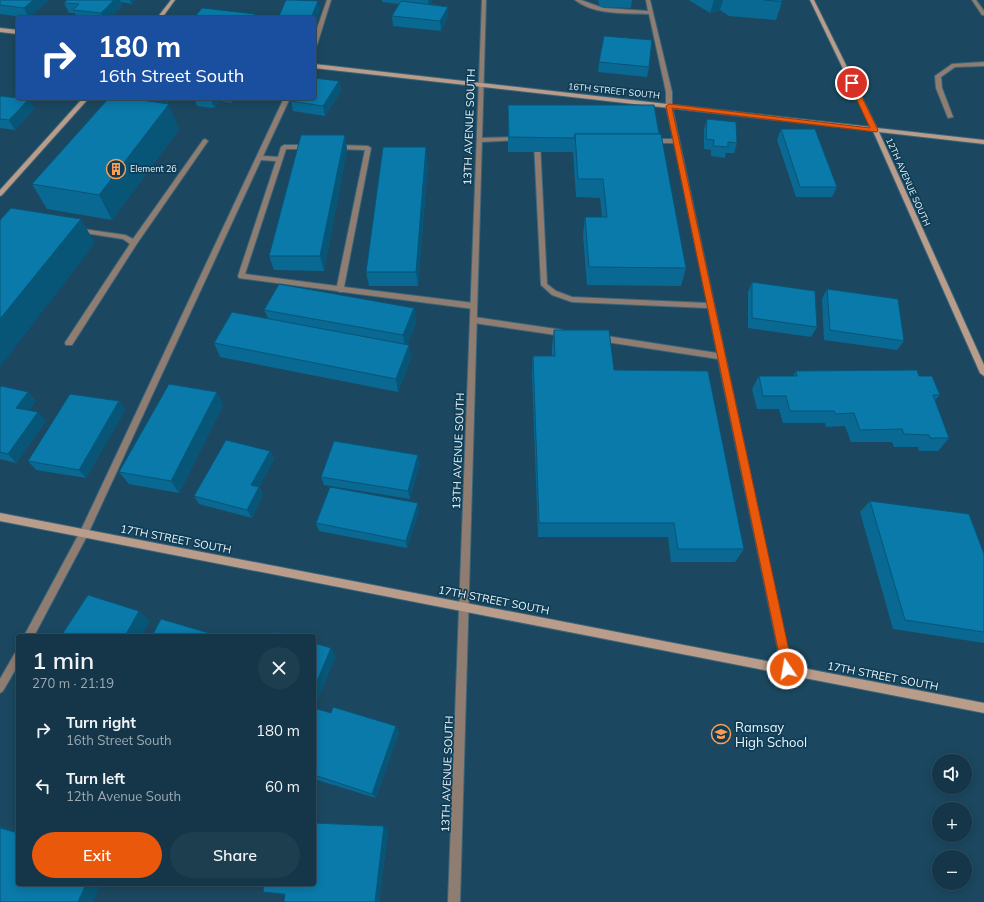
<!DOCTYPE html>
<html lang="en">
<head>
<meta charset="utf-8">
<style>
  :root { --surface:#143648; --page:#1d3e4f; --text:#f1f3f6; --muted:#9dabb4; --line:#335060; --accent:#ea580c }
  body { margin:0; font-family:Mulish,sans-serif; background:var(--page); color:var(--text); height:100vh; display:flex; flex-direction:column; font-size:15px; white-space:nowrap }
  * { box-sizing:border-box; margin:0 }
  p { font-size:13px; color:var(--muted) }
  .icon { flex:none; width:22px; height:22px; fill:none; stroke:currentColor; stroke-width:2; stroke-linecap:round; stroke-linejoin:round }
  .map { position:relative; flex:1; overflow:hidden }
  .details { position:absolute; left:16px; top:634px; width:300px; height:252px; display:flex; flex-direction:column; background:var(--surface); border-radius:4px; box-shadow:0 2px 10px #0003,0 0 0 1px var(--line) }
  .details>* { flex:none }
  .banner { position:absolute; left:16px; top:16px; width:300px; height:84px; border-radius:4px; box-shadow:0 2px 10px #0003,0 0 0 1px var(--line); background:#1a4fa0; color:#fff; overflow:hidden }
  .controls { position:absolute; left:932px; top:754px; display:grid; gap:8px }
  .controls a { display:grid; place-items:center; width:40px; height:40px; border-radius:50%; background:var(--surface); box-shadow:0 2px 10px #0003,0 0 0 1px var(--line); font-size:20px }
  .pin { position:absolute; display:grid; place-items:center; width:34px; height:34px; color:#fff; margin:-17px; border:2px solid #fff; border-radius:50%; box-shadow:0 1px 4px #0007 }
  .me { position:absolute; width:44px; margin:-22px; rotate:348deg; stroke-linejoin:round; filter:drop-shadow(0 0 3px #0008) }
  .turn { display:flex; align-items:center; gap:14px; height:84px; padding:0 16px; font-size:18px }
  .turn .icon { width:52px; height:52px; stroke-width:2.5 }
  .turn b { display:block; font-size:28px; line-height:34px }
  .round { display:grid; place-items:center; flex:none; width:42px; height:42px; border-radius:21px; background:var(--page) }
  .head { display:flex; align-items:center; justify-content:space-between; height:68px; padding:0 16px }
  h1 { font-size:24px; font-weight:600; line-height:30px }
  .cta { display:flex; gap:8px; margin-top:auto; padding:8px 16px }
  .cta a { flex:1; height:46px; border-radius:24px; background:var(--accent); color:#fff; font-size:16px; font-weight:600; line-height:46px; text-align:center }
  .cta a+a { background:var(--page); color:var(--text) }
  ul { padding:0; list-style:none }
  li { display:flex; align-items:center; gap:12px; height:56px; padding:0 16px }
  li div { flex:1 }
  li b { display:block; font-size:15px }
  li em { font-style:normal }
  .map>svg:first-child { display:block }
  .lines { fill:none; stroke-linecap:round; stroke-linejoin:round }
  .lane-casing { stroke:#3d6479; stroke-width:2 }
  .street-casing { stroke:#3d6479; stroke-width:2 }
  .secondary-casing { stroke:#3d6479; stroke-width:2 }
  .lane { fill:#8f7d71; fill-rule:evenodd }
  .street { fill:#8f7d71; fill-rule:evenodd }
  .secondary { fill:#b99c89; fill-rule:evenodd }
  .wall { fill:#096992 }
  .shaded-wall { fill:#075577 }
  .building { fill:#0a7aaa; stroke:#075577 }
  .route { fill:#ea580c; stroke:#983908 }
  .labels { text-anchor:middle; stroke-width:3.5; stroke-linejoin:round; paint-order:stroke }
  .far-street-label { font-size:9px; fill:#edf6fc; stroke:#0e3d55 }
  .far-poi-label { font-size:9px; fill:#edf6fc; stroke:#0e3d55; text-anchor:start }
  .street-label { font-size:11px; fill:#edf6fc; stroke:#0e3d55 }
  .near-poi-label { font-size:13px; fill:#edf6fc; stroke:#0e3d55; text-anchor:start }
</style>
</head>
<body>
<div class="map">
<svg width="984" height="902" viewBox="0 0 984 902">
  <rect width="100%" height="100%" fill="#1b4860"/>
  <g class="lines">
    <!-- lane casing -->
    <g class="lane-casing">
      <g id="lane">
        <polygon points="327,0 331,0 317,45 314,47 314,37"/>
        <path d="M575 0H581L603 8 648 11 646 0H650L672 92V106L792 669 790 672 787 674 784 672 782 669 718 359 600 341 596 338 600 335 717 353 708 308 572 302 552 295 541 285 534 142 537 140 540 142 547 284 556 291 572 297 707 303 674 143H655L652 141 655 139H673L666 106V92L649 14C625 13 594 15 575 0Z"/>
        <polygon points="972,0 976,0 984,11 984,15 982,15"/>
        <polygon points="984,62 984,66 955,67 941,77 942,88 953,117 948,118 936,88 935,76 952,64"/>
        <polygon points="284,98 290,98 263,156 278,157 281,147 284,145 308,145 311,147 308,149 286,149 245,274 337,286 365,150 336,149 333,147 336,145 368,146 371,148 344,287 474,303 477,306 474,309 343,292 340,292 337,291 239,278 238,276 276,161 261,160 87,536 84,537 81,536 80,533 81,530"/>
        <polygon points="519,137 521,138 521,140 480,142 477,140 480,138"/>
        <polygon points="205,139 208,141 136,245 72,345 66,345 65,343 66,341 130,244 123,239 78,232 75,230 76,228 125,235 133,239 203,140"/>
        <polygon points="474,317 563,330 567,333 563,336 474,323 470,320"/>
      </g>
    </g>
    <!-- street casing -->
    <g class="street-casing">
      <g id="street">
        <polygon points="482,0 486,0 460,902 448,902"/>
        <polygon points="84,529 87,530 88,533 87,536 34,636 24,636 81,530"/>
        <polygon points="18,651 18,665 3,691 0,693 0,679 15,653"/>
      </g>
    </g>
    <!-- secondary casing -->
    <g class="secondary-casing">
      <g id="secondary">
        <polygon points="171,0 175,0 162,18 157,18"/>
        <polygon points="810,0 814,0 877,128 984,140 984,144 879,132 984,365 984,376 980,373 873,131 314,68 314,64 871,127"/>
        <polygon points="0,28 18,30 18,34 0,32"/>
        <polygon points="83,98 89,98 2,195 0,196 0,190"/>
        <polygon points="0,513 984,703 984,713 0,521"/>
      </g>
    </g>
    <!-- lane -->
    <use href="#lane" class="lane"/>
    <!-- street -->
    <use href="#street" class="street"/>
    <!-- secondary -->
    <use href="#secondary" class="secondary"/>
  </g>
  <!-- wall -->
  <g class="wall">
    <polygon points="0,0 49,0 29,18 0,14"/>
    <polygon points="67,0 135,0 132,4 121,2 122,6 110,18 77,18 75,13 69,13 64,3"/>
    <polygon points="382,0 432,0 430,4 448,7 448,16 441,31 393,26 392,16 399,4 382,2"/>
    <polygon points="598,0 632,0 631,8 600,7"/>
    <polygon points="689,0 782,0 782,2 776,20 729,16 720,10 710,13"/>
    <polygon points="599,62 649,67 647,77 598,72"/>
    <polygon points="339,81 341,91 325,116 293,111 291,101"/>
    <polygon points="0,96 29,99 34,109 15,130 0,128"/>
    <polygon points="109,98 171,98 167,104 179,129 112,220 47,209 32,184"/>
    <polygon points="194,98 235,98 232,103 220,101 214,108 197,106"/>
    <polygon points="508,105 654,105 686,268 681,286 587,285 583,235 585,217 602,217 600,198 576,197 573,152 508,152"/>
    <polygon points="707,119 737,143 734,153 726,153 725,158 711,156 711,150 704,149 704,129"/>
    <polygon points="781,129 837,187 832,197 796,197 777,140"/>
    <polygon points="345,135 347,150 324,271 274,270 269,256"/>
    <polygon points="428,162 418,286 369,286 366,272"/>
    <polygon points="752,282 817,327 811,337 748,328 748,292"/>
    <polygon points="827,289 904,341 897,350 824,340 822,299"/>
    <polygon points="414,308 416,322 407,345 409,345 411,358 398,392 220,357 214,343 268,318 264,310"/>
    <polygon points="554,330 614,370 744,549 735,562 671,562 668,537 538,537 532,373 533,356 552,356 552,347"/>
    <polygon points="796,371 919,376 940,395 935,400 949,438 938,451 919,451 918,447 894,447 892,442 851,442 845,426 826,427 825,423 783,423 779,409 757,409 752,389 759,376 793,376"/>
    <polygon points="0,388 28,392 36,401 29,410 46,421 16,463 0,459"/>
    <polygon points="119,401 125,410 86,478 36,470 28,461"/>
    <polygon points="223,405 179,493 129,484 119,472"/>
    <polygon points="270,451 274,459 259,487 263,495 252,518 199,504 194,496"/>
    <polygon points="420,463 410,499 324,485 321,477"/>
    <polygon points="870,501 984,554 984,643 893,629 860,512"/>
    <polygon points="419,511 407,548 319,531 316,523"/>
    <polygon points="314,643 336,656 314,708 399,732 376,798 314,779"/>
    <polygon points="384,826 388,830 379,902 284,902 285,895 263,892"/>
  </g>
  <!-- shaded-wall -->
  <g class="shaded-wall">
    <polygon points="33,0 49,0 29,18 24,8"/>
    <polygon points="114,0 120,0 122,6 110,18 103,18 101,13"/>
    <polygon points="130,0 135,0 132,4"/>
    <polygon points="428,0 432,0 429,6"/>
    <polygon points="714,0 723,0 720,10 710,13"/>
    <polygon points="318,1 320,11 314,25 314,18 311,18"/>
    <polygon points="448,7 448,16 441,31 440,21"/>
    <polygon points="255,14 256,18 252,18"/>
    <polygon points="339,81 341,91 325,116 323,106"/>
    <polygon points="154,98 171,98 154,120 148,105"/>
    <polygon points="211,98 219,98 220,101 214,108"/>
    <polygon points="230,98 235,98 232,103"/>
    <polygon points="29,99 34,109 15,130 9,120"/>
    <polygon points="169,104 179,129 112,220 99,195"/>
    <polygon points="345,135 347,150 324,271 320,256"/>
    <polygon points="426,147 428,162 418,286 416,272"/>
    <polygon points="81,219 95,243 0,367 0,319"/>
    <polygon points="414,308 416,322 405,349 403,335"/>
    <polygon points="409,345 411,358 398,392 396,379"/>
    <polygon points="28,392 36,401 24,417 16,408"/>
    <polygon points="217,392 223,405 179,493 171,481"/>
    <polygon points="119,401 125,410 86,478 79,470"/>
    <polygon points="38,412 46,421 16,463 8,454"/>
    <polygon points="270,451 274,459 259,487 263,495 252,518 247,510 251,485"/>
    <polygon points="418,455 420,463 410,499 408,491"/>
    <polygon points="418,503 419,511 407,548 406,541"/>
    <polygon points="139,611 150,621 141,636 125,636"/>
    <polygon points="331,648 336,656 314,709 314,688"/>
    <polygon points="396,726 399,732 376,798 372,794"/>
    <polygon points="0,826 18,832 18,833 0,828"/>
    <polygon points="384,826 388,830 379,902 375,902"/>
    <polygon points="86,884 101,884 93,902 78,902"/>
  </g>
  <!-- building -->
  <g class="building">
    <polygon points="0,0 33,0 24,8 0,5"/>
    <polygon points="67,0 114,0 101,13 73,10 79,4 64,3"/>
    <polygon points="286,0 293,0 318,1 311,18 278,18"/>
    <polygon points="764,0 782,0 782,2"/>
    <polygon points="401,1 448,7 440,21 392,16"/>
    <polygon points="202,8 255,14 252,18 194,18"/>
    <polygon points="604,36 652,40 649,67 599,62"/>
    <polygon points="314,78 339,81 323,106 291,101 293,98 314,98"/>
    <polygon points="0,96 18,98 29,99 9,120 0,119"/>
    <polygon points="109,98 127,98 169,104 99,195 32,184"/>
    <polygon points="127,98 154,98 151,101"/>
    <polygon points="508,105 654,105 659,134 575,134 574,138 509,137"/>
    <polygon points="707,119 736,122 737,143 728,142 728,147 713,146 714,140 706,139"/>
    <polygon points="781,129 815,129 837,187 800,187"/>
    <polygon points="575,134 661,134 686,268 589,267 585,217 607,217 603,179 578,179"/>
    <polygon points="301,135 345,135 320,256 269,256"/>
    <polygon points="383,147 426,147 416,272 366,272"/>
    <polygon points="11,208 81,219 0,319 0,220"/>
    <polygon points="752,282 815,291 817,327 752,318"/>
    <polygon points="279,284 414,308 403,335 264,310"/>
    <polygon points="827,289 898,299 904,341 830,330"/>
    <polygon points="232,312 409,345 396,379 214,343"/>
    <polygon points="554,330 609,330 614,370 708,371 744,549 678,549 674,523 539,523 533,356 555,356"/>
    <polygon points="917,370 919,376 932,376 940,395 933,395 949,438 930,438 929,435 904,434 902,429 860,430 854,413 835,414 834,411 790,411 786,396 763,396 759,376 797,376 796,371"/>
    <polygon points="169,384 217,392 171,481 119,472"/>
    <polygon points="1,386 28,392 16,408 38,412 8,454 0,452 0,388"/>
    <polygon points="70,394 119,401 79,470 28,461"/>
    <polygon points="226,440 270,451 251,485 259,487 247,510 194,496"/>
    <polygon points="334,441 418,455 408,491 321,477"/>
    <polygon points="330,487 418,503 406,541 316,523"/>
    <polygon points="870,501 969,514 984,554 984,632 905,620"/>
    <polygon points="88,595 139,611 125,636 61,636"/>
    <polygon points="161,619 219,636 152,636"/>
    <polygon points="276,632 289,636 275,636"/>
    <polygon points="314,643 331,648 314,688"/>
    <polygon points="333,707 396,726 372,794 314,775 314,708 331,713"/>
    <polygon points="314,823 384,826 375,902 284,902 285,894 263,892 264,884 314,884"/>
    <polygon points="0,828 18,833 18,884 86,884 78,902 0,902"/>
  </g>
  <!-- route -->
  <polygon class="route" points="852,81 855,83 878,130 877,132 672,108 793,669 791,673 787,674 783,673 782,669 666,106 669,104 870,128 849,83"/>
  <!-- icons -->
  <defs>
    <g id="building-ring" transform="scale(1)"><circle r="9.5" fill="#0e3d55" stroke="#fd9d54" stroke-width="1.5"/><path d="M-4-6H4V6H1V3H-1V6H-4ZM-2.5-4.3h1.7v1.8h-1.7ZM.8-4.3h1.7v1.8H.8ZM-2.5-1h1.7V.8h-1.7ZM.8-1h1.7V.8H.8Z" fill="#fd9d54"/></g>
    <g id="school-ring" transform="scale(1)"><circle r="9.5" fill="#0e3d55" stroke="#fd9d54" stroke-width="1.5"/><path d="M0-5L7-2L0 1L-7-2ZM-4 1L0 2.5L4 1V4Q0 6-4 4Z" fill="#fd9d54"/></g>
  </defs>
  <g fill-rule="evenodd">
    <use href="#building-ring" x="116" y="169"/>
    <use href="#school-ring" x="721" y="734"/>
  </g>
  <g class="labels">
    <!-- far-street labels -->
    <g class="far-street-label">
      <text transform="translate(614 91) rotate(6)" y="3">16TH STREET SOUTH</text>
      <text transform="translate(908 182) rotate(66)" y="3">12TH AVENUE SOUTH</text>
    </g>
    <!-- far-poi labels -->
    <g class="far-poi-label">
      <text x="130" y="172">Element 26</text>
    </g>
    <!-- street labels -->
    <g class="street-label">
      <text transform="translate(469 127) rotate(-88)" y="4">13TH AVENUE SOUTH</text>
      <text transform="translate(458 451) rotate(-88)" y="4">13TH AVENUE SOUTH</text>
      <text transform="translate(176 539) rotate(11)" y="4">17TH STREET SOUTH</text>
      <text transform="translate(494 600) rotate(11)" y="4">17TH STREET SOUTH</text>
      <text transform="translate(883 676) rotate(11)" y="4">17TH STREET SOUTH</text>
      <text transform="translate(447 774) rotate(-88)" y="4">13TH AVENUE SOUTH</text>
    </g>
    <!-- near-poi labels -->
    <g class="near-poi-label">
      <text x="735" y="732">Ramsay<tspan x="735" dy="15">High School</tspan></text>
    </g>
  </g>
</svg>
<div class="controls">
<a><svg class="icon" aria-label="sound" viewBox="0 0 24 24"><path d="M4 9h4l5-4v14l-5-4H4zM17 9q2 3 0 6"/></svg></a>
<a>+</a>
<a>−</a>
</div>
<div class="pin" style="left:852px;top:83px;background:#d93025"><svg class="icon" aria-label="arrive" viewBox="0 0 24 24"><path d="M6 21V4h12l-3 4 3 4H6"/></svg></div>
<svg class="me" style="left:787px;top:669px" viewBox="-20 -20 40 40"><circle r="17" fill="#ea580c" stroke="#fff" stroke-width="3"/><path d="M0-11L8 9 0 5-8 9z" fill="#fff"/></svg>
<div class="banner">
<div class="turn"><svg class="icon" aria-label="right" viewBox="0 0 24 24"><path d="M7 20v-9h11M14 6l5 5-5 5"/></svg><div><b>180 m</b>16th Street South</div></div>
</div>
<section class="details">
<div class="head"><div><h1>1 min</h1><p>270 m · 21:19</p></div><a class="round"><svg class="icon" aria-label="close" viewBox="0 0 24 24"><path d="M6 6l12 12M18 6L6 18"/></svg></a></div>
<ul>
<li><svg class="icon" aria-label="right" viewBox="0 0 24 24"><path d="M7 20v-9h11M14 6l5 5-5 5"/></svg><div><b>Turn right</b><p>16th Street South</p></div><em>180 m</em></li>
<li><svg class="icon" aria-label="left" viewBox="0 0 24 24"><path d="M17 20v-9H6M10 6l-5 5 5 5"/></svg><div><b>Turn left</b><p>12th Avenue South</p></div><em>60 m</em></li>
</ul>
<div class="cta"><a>Exit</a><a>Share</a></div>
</section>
</div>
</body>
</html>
